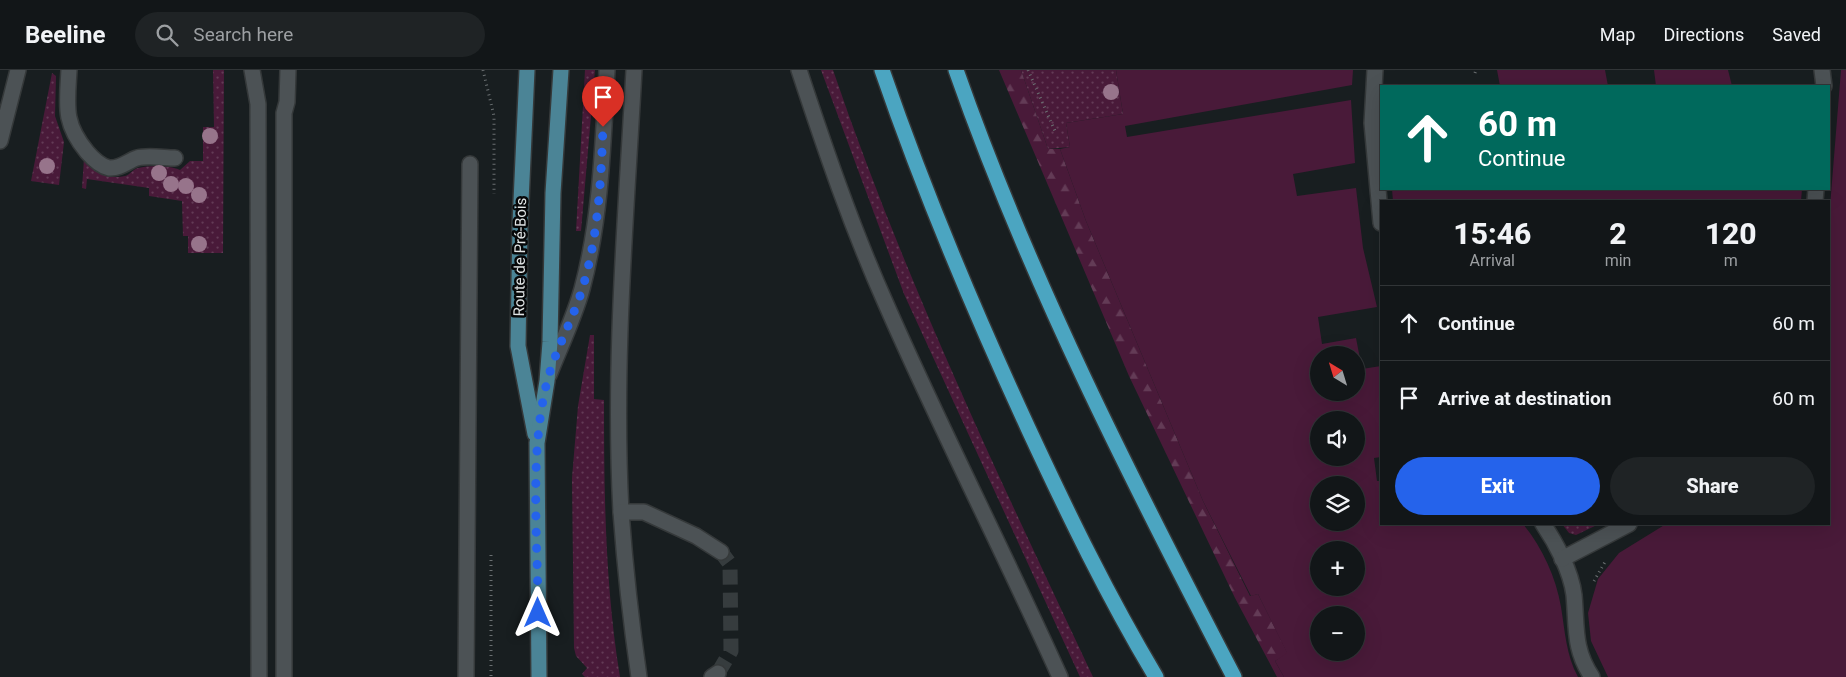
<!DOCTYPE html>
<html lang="en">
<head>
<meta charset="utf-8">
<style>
  :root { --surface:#121618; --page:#1f2325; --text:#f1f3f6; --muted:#9c9fa2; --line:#313537; --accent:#2563eb }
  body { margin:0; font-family:Roboto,sans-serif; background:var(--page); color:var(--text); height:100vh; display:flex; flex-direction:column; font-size:19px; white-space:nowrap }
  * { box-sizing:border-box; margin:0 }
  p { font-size:16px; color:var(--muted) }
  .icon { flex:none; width:28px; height:28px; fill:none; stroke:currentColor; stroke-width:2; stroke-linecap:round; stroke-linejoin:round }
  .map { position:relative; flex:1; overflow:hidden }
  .drawer { position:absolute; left:1380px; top:130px; width:450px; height:325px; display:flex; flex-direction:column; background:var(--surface); border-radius:0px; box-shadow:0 5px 20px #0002,0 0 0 1px var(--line) }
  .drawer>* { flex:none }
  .hud { position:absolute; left:1380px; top:15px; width:450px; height:105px; border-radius:0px; box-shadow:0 5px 20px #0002,0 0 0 1px var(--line); background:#00695c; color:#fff; overflow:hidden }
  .needle { width:32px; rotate:322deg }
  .fabs { position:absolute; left:1310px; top:276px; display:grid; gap:10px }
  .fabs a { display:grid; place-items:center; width:55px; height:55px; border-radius:50%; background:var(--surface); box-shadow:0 5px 20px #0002,0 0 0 1px var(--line); font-size:25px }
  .pin { position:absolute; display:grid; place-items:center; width:42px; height:42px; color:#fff; margin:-51px -21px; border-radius:50% 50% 50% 0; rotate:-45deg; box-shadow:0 0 5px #0007 }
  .pin .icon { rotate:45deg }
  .me { position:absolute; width:55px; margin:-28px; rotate:0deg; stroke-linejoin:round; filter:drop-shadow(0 0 4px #0008) }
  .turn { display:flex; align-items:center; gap:18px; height:105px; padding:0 15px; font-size:22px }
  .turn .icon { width:65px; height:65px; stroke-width:2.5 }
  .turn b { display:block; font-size:35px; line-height:42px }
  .eta { display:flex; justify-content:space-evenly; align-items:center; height:85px; text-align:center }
  .eta b { font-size:30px; font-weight:800; line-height:35px }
  .primary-button { display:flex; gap:10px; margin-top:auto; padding:10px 15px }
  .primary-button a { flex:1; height:58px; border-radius:30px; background:var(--accent); color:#fff; font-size:20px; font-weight:800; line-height:58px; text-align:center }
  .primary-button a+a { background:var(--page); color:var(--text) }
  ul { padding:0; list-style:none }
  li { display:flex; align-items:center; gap:15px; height:75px; padding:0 15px; border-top:1px solid var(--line) }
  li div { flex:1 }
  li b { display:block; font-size:19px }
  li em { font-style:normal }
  header { display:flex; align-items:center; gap:30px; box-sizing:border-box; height:70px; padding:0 25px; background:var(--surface); border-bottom:1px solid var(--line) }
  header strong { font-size:24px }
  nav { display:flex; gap:28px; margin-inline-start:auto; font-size:18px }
  .search { width:350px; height:45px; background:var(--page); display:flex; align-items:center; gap:12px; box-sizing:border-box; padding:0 18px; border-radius:28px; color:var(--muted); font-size:19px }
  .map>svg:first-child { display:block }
  .grass { fill:url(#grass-dots) }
  .forest { fill:url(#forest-firs) }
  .garden { fill:#491a39; fill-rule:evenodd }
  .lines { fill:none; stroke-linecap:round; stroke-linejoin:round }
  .minor-tunnel { stroke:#363c3e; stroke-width:15; stroke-dasharray:15 8; stroke-linecap:butt }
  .minor-casing { stroke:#35393a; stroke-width:18 }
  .major-casing { stroke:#35393a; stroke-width:18 }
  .highway-casing { stroke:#35393a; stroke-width:18 }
  .path { stroke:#6b7072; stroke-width:3; stroke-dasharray:1 4; stroke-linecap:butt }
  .minor { stroke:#4c5255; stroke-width:15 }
  .major { stroke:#4b8496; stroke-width:15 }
  .highway { stroke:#4ba5c1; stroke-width:15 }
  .tree { fill:#97748b }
  .route { stroke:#2563eb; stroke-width:9; stroke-dasharray:0 16.2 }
  .labels { text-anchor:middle; stroke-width:5; stroke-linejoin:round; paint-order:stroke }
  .street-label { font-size:15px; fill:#e1e5e6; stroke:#060708 }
</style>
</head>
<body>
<header>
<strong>Beeline</strong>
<div class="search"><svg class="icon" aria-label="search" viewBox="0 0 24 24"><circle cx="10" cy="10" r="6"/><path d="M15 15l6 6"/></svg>Search here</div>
<nav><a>Map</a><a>Directions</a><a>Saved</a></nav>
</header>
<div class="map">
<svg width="1846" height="607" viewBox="0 0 1846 607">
  <defs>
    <pattern id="grass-dots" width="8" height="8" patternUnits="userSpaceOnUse" patternTransform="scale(1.25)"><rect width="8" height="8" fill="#491a39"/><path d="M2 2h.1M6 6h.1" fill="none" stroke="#633b56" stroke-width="1.8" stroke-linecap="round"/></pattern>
    <pattern id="forest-firs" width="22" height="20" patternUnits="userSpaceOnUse" patternTransform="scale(1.25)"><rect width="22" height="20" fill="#491a39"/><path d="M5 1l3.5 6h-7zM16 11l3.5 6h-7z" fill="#633b56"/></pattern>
  </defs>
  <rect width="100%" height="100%" fill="#181e20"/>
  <!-- grass -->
  <g class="grass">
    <path d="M213 0H224L223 183H188V166H183L182 131 149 126V118L87 109 86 119 82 118 84 89C95 101 107 110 125 106 130 105 133 99 138 98 150 95 169 95 180 100L190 91H203V57H214Z"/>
    <polygon points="585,0 595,0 581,161 576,161"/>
    <path d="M821 0H833C904 209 999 407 1093 607H1080L904 224Z"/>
    <polygon points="1021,0 1116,0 1123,44 1066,53 1070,77 1048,79"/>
    <polygon points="52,3 56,6 55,46 64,72 59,115 31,111"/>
    <path d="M590 265H594V329L604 330C604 422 605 516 620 607H585L582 604 587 598 576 586 574 578 572 408 578 336Z"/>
    <polygon points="1562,454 1599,454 1576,465 1569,463"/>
  </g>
  <!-- forest -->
  <polygon class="forest" points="999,0 1021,0 1048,79 1060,79 1086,151 1203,431 1250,526 1258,524 1288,584 1275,591 1284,607 1277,607 1235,528 1129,306"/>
  <!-- garden -->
  <g class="garden">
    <path d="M1116 0H1353L1352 15 1125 56 1127 67 1351 30 1355 93 1293 104 1297 126 1356 118 1363 178 1377 237 1318 247 1322 274 1356 268 1362 299 1381 296V387L1374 388 1377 411H1381V454H1523C1542 477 1556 507 1561 537 1565 561 1566 585 1578 607H1284L1275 591 1287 583 1258 524 1251 526 1203 431 1086 151 1060 79 1070 77 1066 53 1123 44ZM1319 285H1356V322H1319ZM1319 350H1356V388H1319ZM1319 415H1356V452H1319ZM1319 480H1356V518H1319ZM1319 545H1356V582H1319Z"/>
    <polygon points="1497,0 1605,0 1608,16 1500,16"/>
    <polygon points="1654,0 1728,0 1732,16 1656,16"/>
    <polygon points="1841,0 1846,0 1846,607 1608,607 1591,571 1588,543 1598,509 1619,483 1666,454 1829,454 1829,149"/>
    <polygon points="1392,119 1802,119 1801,131 1393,131"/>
  </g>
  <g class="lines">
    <!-- minor-tunnel -->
    <polyline class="minor-tunnel" points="718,603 731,581 730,494 721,482"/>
    <!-- minor casing -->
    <g class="minor-casing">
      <g id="minor">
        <path d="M69 0C67 36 63 53 87 82 93 89 100 96 109 98 120 99 128 91 137 88 147 85 165 88 175 88"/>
        <polyline points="252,0 258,34 259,607"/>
        <path d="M634 0C626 147 613 295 621 442 625 497 631 552 639 607"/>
        <path d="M799 0C825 79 852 158 886 234 941 360 1004 482 1060 607"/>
        <polyline points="1375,0 1372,53 1381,153"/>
        <polyline points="1822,0 1824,16"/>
        <polyline points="0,71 18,0"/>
        <polyline points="1815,131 1816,119"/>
        <path d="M549 305C560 277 574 248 582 219 601 148 603 74 607 0"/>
        <polyline points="621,442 644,442 696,466 721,482"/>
        <path d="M1543 454C1556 473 1571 501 1574 525 1577 556 1573 579 1592 607"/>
        <polyline points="1562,489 1629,454"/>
        <polyline points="284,607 284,43 287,32 288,0"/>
        <polyline points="466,607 470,94"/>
        <polyline points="712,607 718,603"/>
      </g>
    </g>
    <!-- major casing -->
    <g class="major-casing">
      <g id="major">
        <polyline points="527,0 520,154 518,276 535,364"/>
        <polyline points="539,607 537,373 547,311 550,272 553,123 561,0"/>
      </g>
    </g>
    <!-- highway casing -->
    <g class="highway-casing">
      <g id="highway">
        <path d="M882 0C924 122 974 241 1028 358 1067 442 1108 527 1156 607"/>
        <path d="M956 0C1030 211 1131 409 1234 607"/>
      </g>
    </g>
    <!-- path -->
    <g class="path">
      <polyline points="483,0 494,46 494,124"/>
      <polyline points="1028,0 1055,61"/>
      <polyline points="1475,3 1476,0"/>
      <polyline points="491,485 491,607"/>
      <polyline points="1594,511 1605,492"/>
    </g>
    <!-- minor -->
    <use href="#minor" class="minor"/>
    <!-- major -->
    <use href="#major" class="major"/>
    <!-- highway -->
    <use href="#highway" class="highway"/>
  </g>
  <!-- trees -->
  <g class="tree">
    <circle cx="1111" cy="22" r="8"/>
    <circle cx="210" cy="66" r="8"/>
    <circle cx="47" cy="96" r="8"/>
    <circle cx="159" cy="103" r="8"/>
    <circle cx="171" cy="114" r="8"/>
    <circle cx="186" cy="116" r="8"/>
    <circle cx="199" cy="125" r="8"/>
    <circle cx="199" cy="174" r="8"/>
  </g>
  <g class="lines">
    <!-- route -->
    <path class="route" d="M538 543C538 470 529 383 547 312 555 281 571 253 581 223 598 170 601 112 603 57"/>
  </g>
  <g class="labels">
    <!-- street labels -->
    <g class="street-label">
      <text transform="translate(520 187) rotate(-89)" y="5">Route de Pré-Bois</text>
    </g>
  </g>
</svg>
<div class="fabs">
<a><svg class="needle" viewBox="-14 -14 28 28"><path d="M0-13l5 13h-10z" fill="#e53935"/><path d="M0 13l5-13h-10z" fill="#9c9fa2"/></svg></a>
<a><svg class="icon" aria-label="sound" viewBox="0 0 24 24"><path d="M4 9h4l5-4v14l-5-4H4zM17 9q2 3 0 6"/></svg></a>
<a><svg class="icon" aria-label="layers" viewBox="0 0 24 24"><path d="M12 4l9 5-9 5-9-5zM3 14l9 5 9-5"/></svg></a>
<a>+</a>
<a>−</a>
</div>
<div class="pin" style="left:603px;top:57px;background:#d93025"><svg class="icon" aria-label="arrive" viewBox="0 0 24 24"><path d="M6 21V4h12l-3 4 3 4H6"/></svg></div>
<svg class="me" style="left:538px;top:543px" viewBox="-20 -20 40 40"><path d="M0-17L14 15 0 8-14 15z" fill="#2563eb" stroke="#fff" stroke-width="4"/></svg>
<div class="hud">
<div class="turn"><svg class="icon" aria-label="ahead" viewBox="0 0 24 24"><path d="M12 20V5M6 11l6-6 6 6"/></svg><div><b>60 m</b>Continue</div></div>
</div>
<section class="drawer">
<div class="eta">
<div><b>15:46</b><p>Arrival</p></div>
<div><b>2</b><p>min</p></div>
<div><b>120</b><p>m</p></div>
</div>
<ul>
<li><svg class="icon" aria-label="ahead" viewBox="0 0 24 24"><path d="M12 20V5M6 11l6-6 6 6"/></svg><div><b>Continue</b></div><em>60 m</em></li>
<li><svg class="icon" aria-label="arrive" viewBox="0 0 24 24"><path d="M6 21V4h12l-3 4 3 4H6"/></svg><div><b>Arrive at destination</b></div><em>60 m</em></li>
</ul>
<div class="primary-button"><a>Exit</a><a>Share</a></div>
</section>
</div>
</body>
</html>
